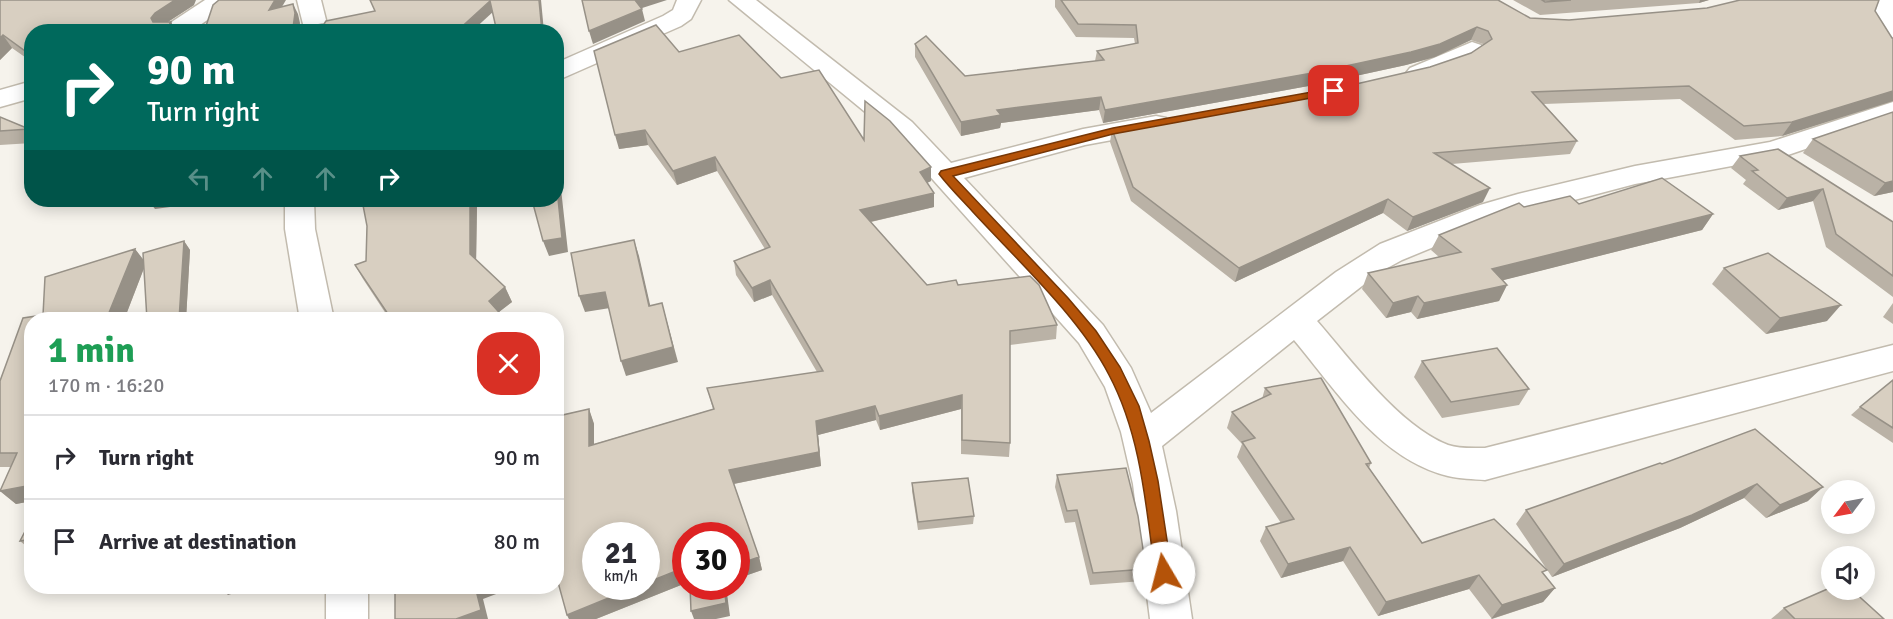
<!DOCTYPE html>
<html lang="en">
<head>
<meta charset="utf-8">
<style>
  :root { --surface:#fff; --page:#f7f7f7; --text:#2b2b33; --muted:#7c7c81; --line:#e1e1e2 }
  body { margin:0; font-family:Signika,sans-serif; background:var(--page); color:var(--text); height:100vh; display:flex; flex-direction:column; font-size:22px; white-space:nowrap }
  * { box-sizing:border-box; margin:0 }
  p { font-size:20px; color:var(--muted) }
  .icon { flex:none; width:33px; height:33px; fill:none; stroke:currentColor; stroke-width:2; stroke-linecap:round; stroke-linejoin:round }
  .map { position:relative; flex:1; overflow:hidden }
  .panel { position:absolute; left:24px; top:312px; width:540px; height:282px; display:flex; flex-direction:column; background:var(--surface); border-radius:24px; box-shadow:0 3px 15px #0003 }
  .panel>* { flex:none }
  .banner { position:absolute; left:24px; top:24px; width:540px; height:183px; border-radius:24px; box-shadow:0 3px 15px #0003; background:#00695c; color:#fff; overflow:hidden }
  .needle { width:39px; rotate:238deg }
  .fabs { position:absolute; left:1821px; top:480px; display:grid; gap:12px }
  .fabs a { display:grid; place-items:center; width:54px; height:54px; border-radius:50%; background:var(--surface); box-shadow:0 3px 15px #0003; font-size:30px }
  .speed { position:absolute; left:582px; top:522px; display:flex; gap:12px; font-size:30px; font-weight:700; text-align:center }
  .speed>* { display:grid; place-content:center; width:78px; height:78px; border-radius:50%; background:var(--surface); box-shadow:0 3px 15px #0003; line-height:1 }
  .speed small { font-size:15px; font-weight:400 }
  .speed .limit { border:9px solid #d22; background:#fff; color:#111 }
  .pin { position:absolute; display:grid; place-items:center; width:51px; height:51px; color:#fff; margin:-26px; border-radius:12px; box-shadow:0 3px 9px #0006 }
  .me { position:absolute; width:66px; margin:-33px; rotate:352deg; stroke-linejoin:round; filter:drop-shadow(0 0 4px #0008) }
  .turn { display:flex; align-items:center; gap:21px; height:126px; padding:0 24px; font-size:27px }
  .turn .icon { width:78px; height:78px; stroke-width:2.5 }
  .turn b { display:block; font-size:42px; line-height:51px }
  .lanes { display:flex; align-items:center; height:57px; padding:0 24px; background:#0003; justify-content:center; gap:30px; direction:ltr }
  .lanes .off { opacity:.35 }
  .round { display:grid; place-items:center; flex:none; width:63px; height:63px; border-radius:24px; background:var(--page) }
  .overview { display:flex; align-items:center; justify-content:space-between; height:102px; padding:0 24px }
  h1 { font-size:36px; font-weight:800; line-height:45px; color:#1e9e55 }
  ul { padding:0; list-style:none }
  li { display:flex; align-items:center; gap:18px; height:84px; padding:0 24px; border-top:2px solid var(--line) }
  li div { flex:1 }
  li b { display:block; font-size:22px }
  li em { font-style:normal }
  .map>svg:first-child { display:block }
  .lines { fill:none; stroke-linecap:round; stroke-linejoin:round }
  .minor-casing { stroke:#c2bbae; stroke-width:3 }
  .minor { fill:#fff; fill-rule:evenodd }
  .wall { fill:#bab2a6 }
  .shaded-wall { fill:#979187 }
  .building { fill:#d8cfc1; stroke:#979187; stroke-width:1.5 }
  .route { fill:#b45309; stroke:#753606; stroke-width:1.5 }
</style>
</head>
<body>
<div class="map">
<svg width="1893" height="619" viewBox="0 0 1893 619">
  <rect width="100%" height="100%" fill="#f6f3ec"/>
  <g class="lines">
    <!-- minor casing -->
    <g class="minor-casing">
      <g id="minor">
        <polygon points="205,0 233,0 229,5 190,32 161,32 164,27"/>
        <polygon points="297,0 321,0 329,32 305,32"/>
        <polygon points="677,0 701,0 691,19 681,26 556,81 556,63 663,16 673,10"/>
        <path d="M729 0H756L912 122 951 163 1083 129 1156 116 1166 118 1170 124 1166 130 1085 145 964 178 1103 325 1131 368 1151 413 1336 272 1380 244 1480 205 1518 194 1635 166 1770 142 1893 102V119L1785 156 1635 184 1502 219 1402 260 1380 272 1317 321C1351 360 1399 426 1448 445 1459 449 1473 448 1485 448L1893 345V371L1485 480C1473 479 1460 479 1448 476 1379 459 1337 391 1294 340L1162 446 1176 511 1192 619H1150L1133 484 1121 432 1105 387 1079 343 892 134Z"/>
        <polygon points="1877,0 1893,0 1893,52 1884,50 1868,23"/>
        <path d="M1472 42 1481 45 1485 50C1474 65 1427 83 1410 78L1406 73 1410 68Z"/>
        <polygon points="32,81 32,98 0,107 0,90"/>
        <polygon points="285,200 314,200 315,229 334,320 300,320 285,229"/>
        <rect x="326" y="586" width="42" height="33"/>
      </g>
    </g>
    <!-- minor -->
    <use href="#minor" class="minor"/>
  </g>
  <!-- wall -->
  <g class="wall">
    <polygon points="0,0 194,5 168,22 171,22 176,32 32,32 32,62 12,48 0,60"/>
    <polygon points="1055,0 1498,0 1530,18 1569,20 1875,11 1892,38 1893,38 1893,101 1782,136 1735,140 1680,99 1544,104 1577,141 1570,154 1452,164 1483,202 1407,231 1383,213 1235,282 1131,201 1110,142 1112,129 1317,93 1430,67 1471,53 1483,45 1483,44 1471,40 1435,57 1406,65 1314,85 1103,123 1099,110 1001,123 1000,128 961,136 915,57 915,44 965,76 1095,61 1097,51 1135,44 1134,38 1076,37 1055,7"/>
    <polygon points="1513,0 1709,0 1699,3 1540,15"/>
    <polygon points="679,52 781,78 864,140 931,181 927,183 934,193 934,207 871,222 927,285 958,285 1057,325 1056,339 1010,345 1010,443 1009,457 961,454 961,409 880,430 876,420 818,435 821,466 734,484 759,557 762,570 736,579 736,536 686,583 596,619 569,619 567,615 561,415 589,409 594,424 594,444 713,409 707,388 817,372 772,295 754,302 736,275 734,261 765,249 717,171 677,185 648,145 619,149"/>
    <polygon points="1893,112 1893,192 1874,196 1803,153 1813,139"/>
    <polygon points="0,117 29,129 32,132 32,143 0,145"/>
    <polygon points="1778,149 1893,222 1893,297 1826,247 1813,201 1778,210 1743,184 1746,180 1731,168 1740,156"/>
    <polygon points="1579,204 1713,214 1702,230 1503,280 1507,285 1499,301 1417,319 1411,312 1386,318 1362,289 1368,273 1439,257 1431,250 1439,235 1524,207"/>
    <polygon points="477,206 476,260 505,287 512,302 499,312 506,320 390,320 363,279 355,265 366,261 367,226"/>
    <polygon points="184,241 190,250 186,320 147,320 144,268 124,320 32,320 32,501 16,504 0,491 11,467 0,467 0,381 23,318 43,315 45,277 135,249 144,261 143,253"/>
    <polygon points="1724,268 1827,321 1766,334 1712,284"/>
    <polygon points="1893,303 1893,324 1883,317"/>
    <polygon points="1422,361 1529,389 1519,405 1442,418 1414,377"/>
    <polygon points="1893,380 1893,443 1851,415 1860,407"/>
    <polygon points="1265,388 1371,463 1369,468 1422,543 1544,574 1555,588 1543,602 1492,619 1469,589 1378,616 1343,561 1281,578 1260,541 1266,527 1281,523 1237,457 1242,444 1227,428 1232,412 1262,399"/>
    <polygon points="1755,429 1808,501 1766,518 1744,498 1680,528 1552,577 1516,524 1526,510 1662,464"/>
    <polygon points="1057,475 1146,569 1143,581 1090,585 1075,522 1065,523 1055,487"/>
    <polygon points="912,483 974,516 973,524 918,530 912,491"/>
    <polygon points="32,518 32,551 20,541"/>
    <polygon points="1784,608 1884,619 1771,619"/>
  </g>
  <!-- shaded-wall -->
  <g class="shaded-wall">
    <polygon points="175,0 196,0 194,5 163,25 159,31 151,18 155,13"/>
    <polygon points="275,0 286,0 274,20 269,10"/>
    <polygon points="539,0 541,0 544,32 542,32"/>
    <polygon points="633,0 667,0 636,10"/>
    <polygon points="1700,0 1709,0 1699,3"/>
    <polygon points="490,1 494,11 471,32 456,32"/>
    <polygon points="293,4 298,14 300,23 299,32 293,28"/>
    <polygon points="642,9 645,21 593,44 589,31"/>
    <polygon points="171,22 176,32 165,32"/>
    <polygon points="1477,27 1471,40 1435,57 1406,65 1314,85 1103,123 1105,110"/>
    <polygon points="3,35 12,48 0,60 0,38"/>
    <polygon points="1893,91 1893,101 1782,136 1792,122"/>
    <polygon points="1101,97 1099,110 1001,123 1000,128 961,136 961,122 997,110"/>
    <polygon points="645,130 648,145 619,149 615,135"/>
    <polygon points="556,157 558,162 568,252 549,256 543,241 556,179"/>
    <polygon points="715,157 717,171 677,185 673,171"/>
    <polygon points="931,167 931,181 920,186 920,172"/>
    <polygon points="1893,181 1893,192 1874,196 1885,183"/>
    <polygon points="1490,188 1483,202 1407,231 1413,217"/>
    <polygon points="1823,189 1813,201 1778,210 1787,198"/>
    <polygon points="934,193 934,207 861,224 860,210"/>
    <polygon points="1388,199 1383,213 1235,282 1239,268"/>
    <polygon points="148,200 223,200 155,209"/>
    <polygon points="470,200 508,200 477,206 476,268 470,254"/>
    <polygon points="1713,214 1702,230 1484,285 1492,269"/>
    <polygon points="634,240 639,256 654,322 649,306"/>
    <polygon points="184,241 190,250 186,320 179,320"/>
    <polygon points="135,249 146,263 124,320 106,320"/>
    <polygon points="770,280 772,295 754,302 752,288"/>
    <polygon points="1507,285 1499,301 1417,319 1424,303"/>
    <polygon points="505,287 512,302 495,315 489,301"/>
    <polygon points="605,292 610,308 585,312 579,296"/>
    <polygon points="1418,296 1411,312 1386,318 1393,303"/>
    <polygon points="662,303 678,362 626,376 621,361"/>
    <polygon points="1841,305 1827,321 1766,334 1780,318"/>
    <polygon points="556,387 564,430 558,416 556,408"/>
    <polygon points="962,395 961,409 880,430 879,416"/>
    <polygon points="875,406 876,420 818,435 821,466 733,484 729,470 816,421"/>
    <polygon points="589,409 594,424 594,460 589,446"/>
    <polygon points="1757,484 1744,498 1680,528 1552,577 1564,564"/>
    <polygon points="32,485 32,501 16,504 0,491"/>
    <polygon points="1823,487 1808,501 1766,518 1780,505"/>
    <polygon points="1350,547 1343,561 1281,578 1288,564"/>
    <polygon points="759,557 762,570 736,579 736,565"/>
    <polygon points="686,567 686,583 596,619 569,619 567,615 638,586 646,586 646,583"/>
    <polygon points="1479,575 1469,589 1378,616 1386,602"/>
    <polygon points="219,586 256,586 228,595"/>
    <polygon points="475,586 517,586 483,599 488,619 456,619"/>
    <polygon points="724,586 726,586 730,616 716,619 694,619 691,611"/>
    <polygon points="1555,588 1543,602 1491,619 1502,605"/>
  </g>
  <!-- building -->
  <g class="building">
    <polygon points="0,0 175,0 155,13 151,18 153,22 171,22 165,32 32,32 32,56 3,35 0,38"/>
    <polygon points="219,0 275,0 269,10 293,4 295,13 293,28 324,24 326,21 375,11 370,0 539,0 542,32 497,32 490,1 456,32 413,32 401,29 399,32 204,32 213,5"/>
    <polygon points="582,0 635,0 642,9 589,31"/>
    <polygon points="1061,0 1498,0 1530,18 1569,20 1707,8 1740,0 1879,0 1875,11 1892,38 1893,38 1893,91 1792,122 1744,126 1689,86 1532,92 1577,141 1434,153 1490,188 1413,217 1388,199 1239,268 1133,187 1112,129 1317,93 1430,67 1471,53 1492,39 1488,31 1477,27 1440,44 1411,52 1318,72 1105,110 1101,97 997,110 1001,115 961,122 915,44 926,36 965,76 1104,60 1097,51 1138,43 1136,25 1078,24"/>
    <polygon points="1542,0 1571,0 1545,2"/>
    <polygon points="656,25 679,52 739,35 781,78 819,70 864,140 865,101 890,121 931,167 920,172 934,193 860,210 927,285 956,280 958,285 1030,276 1039,285 1057,325 1010,331 1010,443 962,440 962,395 879,416 875,406 816,421 819,452 729,470 759,557 736,565 736,536 686,536 686,567 646,583 646,536 596,536 596,586 638,586 567,615 556,575 556,408 558,416 589,409 589,446 714,409 707,388 823,371 770,280 752,288 734,261 770,247 715,157 673,171 645,130 615,135 594,51"/>
    <polygon points="1893,112 1893,181 1885,183 1813,139"/>
    <polygon points="0,117 29,129 0,131"/>
    <polygon points="1778,149 1893,222 1893,276 1836,234 1823,189 1787,198 1752,171 1758,170 1740,156"/>
    <polygon points="1662,178 1713,214 1492,269 1507,285 1424,303 1418,296 1393,303 1368,273 1461,252 1439,235 1519,203 1524,207 1570,196 1579,204"/>
    <polygon points="556,179 562,238 543,241 532,200 556,200"/>
    <polygon points="362,200 470,200 470,254 505,287 489,301 506,320 392,320 355,265 366,261 367,226"/>
    <polygon points="634,240 649,306 662,303 673,347 621,361 605,292 579,296 571,253"/>
    <polygon points="184,241 179,320 147,320 143,253"/>
    <polygon points="135,249 106,320 32,320 32,485 0,491 17,453 0,453 0,381 23,318 43,315 45,277"/>
    <polygon points="1768,253 1841,305 1780,318 1724,268"/>
    <polygon points="1497,348 1529,389 1451,402 1422,361"/>
    <polygon points="1321,378 1371,463 1366,464 1422,543 1494,519 1547,570 1542,572 1555,588 1502,605 1479,575 1386,602 1350,547 1288,564 1266,527 1294,519 1242,442 1255,438 1232,412 1271,394 1265,388"/>
    <polygon points="1893,380 1893,428 1860,407"/>
    <polygon points="1755,429 1823,487 1780,505 1757,484 1692,515 1564,564 1526,510 1660,463 1662,464"/>
    <polygon points="1126,468 1138,516 1146,569 1093,573 1077,510 1067,511 1057,475"/>
    <polygon points="968,478 974,516 918,522 912,483"/>
    <polygon points="32,518 32,539 20,541"/>
    <polygon points="395,586 475,586 481,610 456,619 395,619"/>
    <polygon points="690,586 724,586 726,603 691,611"/>
    <polygon points="1832,587 1832,590 1852,590 1884,619 1795,619 1784,608"/>
  </g>
  <!-- route -->
  <path class="route" d="M1334 88 1340 91 1338 93 1113 134 953 176 1068 298 1096 331 1120 367 1139 406 1149 441 1158 481 1172 573 1170 578 1164 580 1158 578 1155 573C1146 506 1141 435 1109 375 1080 318 1016 259 972 211 961 199 949 187 939 174L941 171 1113 128Z"/>
</svg>
<div class="fabs">
<a><svg class="needle" viewBox="-14 -14 28 28"><path d="M0-13l5 13h-10z" fill="#e53935"/><path d="M0 13l5-13h-10z" fill="#7c7c81"/></svg></a>
<a><svg class="icon" aria-label="sound" viewBox="0 0 24 24"><path d="M4 9h4l5-4v14l-5-4H4zM17 9q2 3 0 6"/></svg></a>
</div>
<div class="speed"><div>21<small>km/h</small></div><div class="limit">30</div></div>
<div class="pin" style="left:1334px;top:91px;background:#d93025"><svg class="icon" aria-label="arrive" viewBox="0 0 24 24"><path d="M6 21V4h12l-3 4 3 4H6"/></svg></div>
<svg class="me" style="left:1164px;top:573px" viewBox="-20 -20 40 40"><circle r="19" fill="#fff"/><path d="M0-13L10 11 0 6-10 11z" fill="#b45309"/></svg>
<div class="banner">
<div class="turn"><svg class="icon" aria-label="right" viewBox="0 0 24 24"><path d="M7 20v-9h11M14 6l5 5-5 5"/></svg><div><b>90 m</b>Turn right</div></div>
<div class="lanes"><svg class="icon off" aria-label="left" viewBox="0 0 24 24"><path d="M17 20v-9H6M10 6l-5 5 5 5"/></svg><svg class="icon off" aria-label="ahead" viewBox="0 0 24 24"><path d="M12 20V5M6 11l6-6 6 6"/></svg><svg class="icon off" aria-label="ahead" viewBox="0 0 24 24"><path d="M12 20V5M6 11l6-6 6 6"/></svg><svg class="icon" aria-label="right" viewBox="0 0 24 24"><path d="M7 20v-9h11M14 6l5 5-5 5"/></svg></div>
</div>
<section class="panel">
<div class="overview"><div><h1>1 min</h1><p>170 m · 16:20</p></div><a class="round" style="background:#d93025;color:#fff"><svg class="icon" aria-label="close" viewBox="0 0 24 24"><path d="M6 6l12 12M18 6L6 18"/></svg></a></div>
<ul>
<li><svg class="icon" aria-label="right" viewBox="0 0 24 24"><path d="M7 20v-9h11M14 6l5 5-5 5"/></svg><div><b>Turn right</b></div><em>90 m</em></li>
<li><svg class="icon" aria-label="arrive" viewBox="0 0 24 24"><path d="M6 21V4h12l-3 4 3 4H6"/></svg><div><b>Arrive at destination</b></div><em>80 m</em></li>
</ul>
</section>
</div>
</body>
</html>
